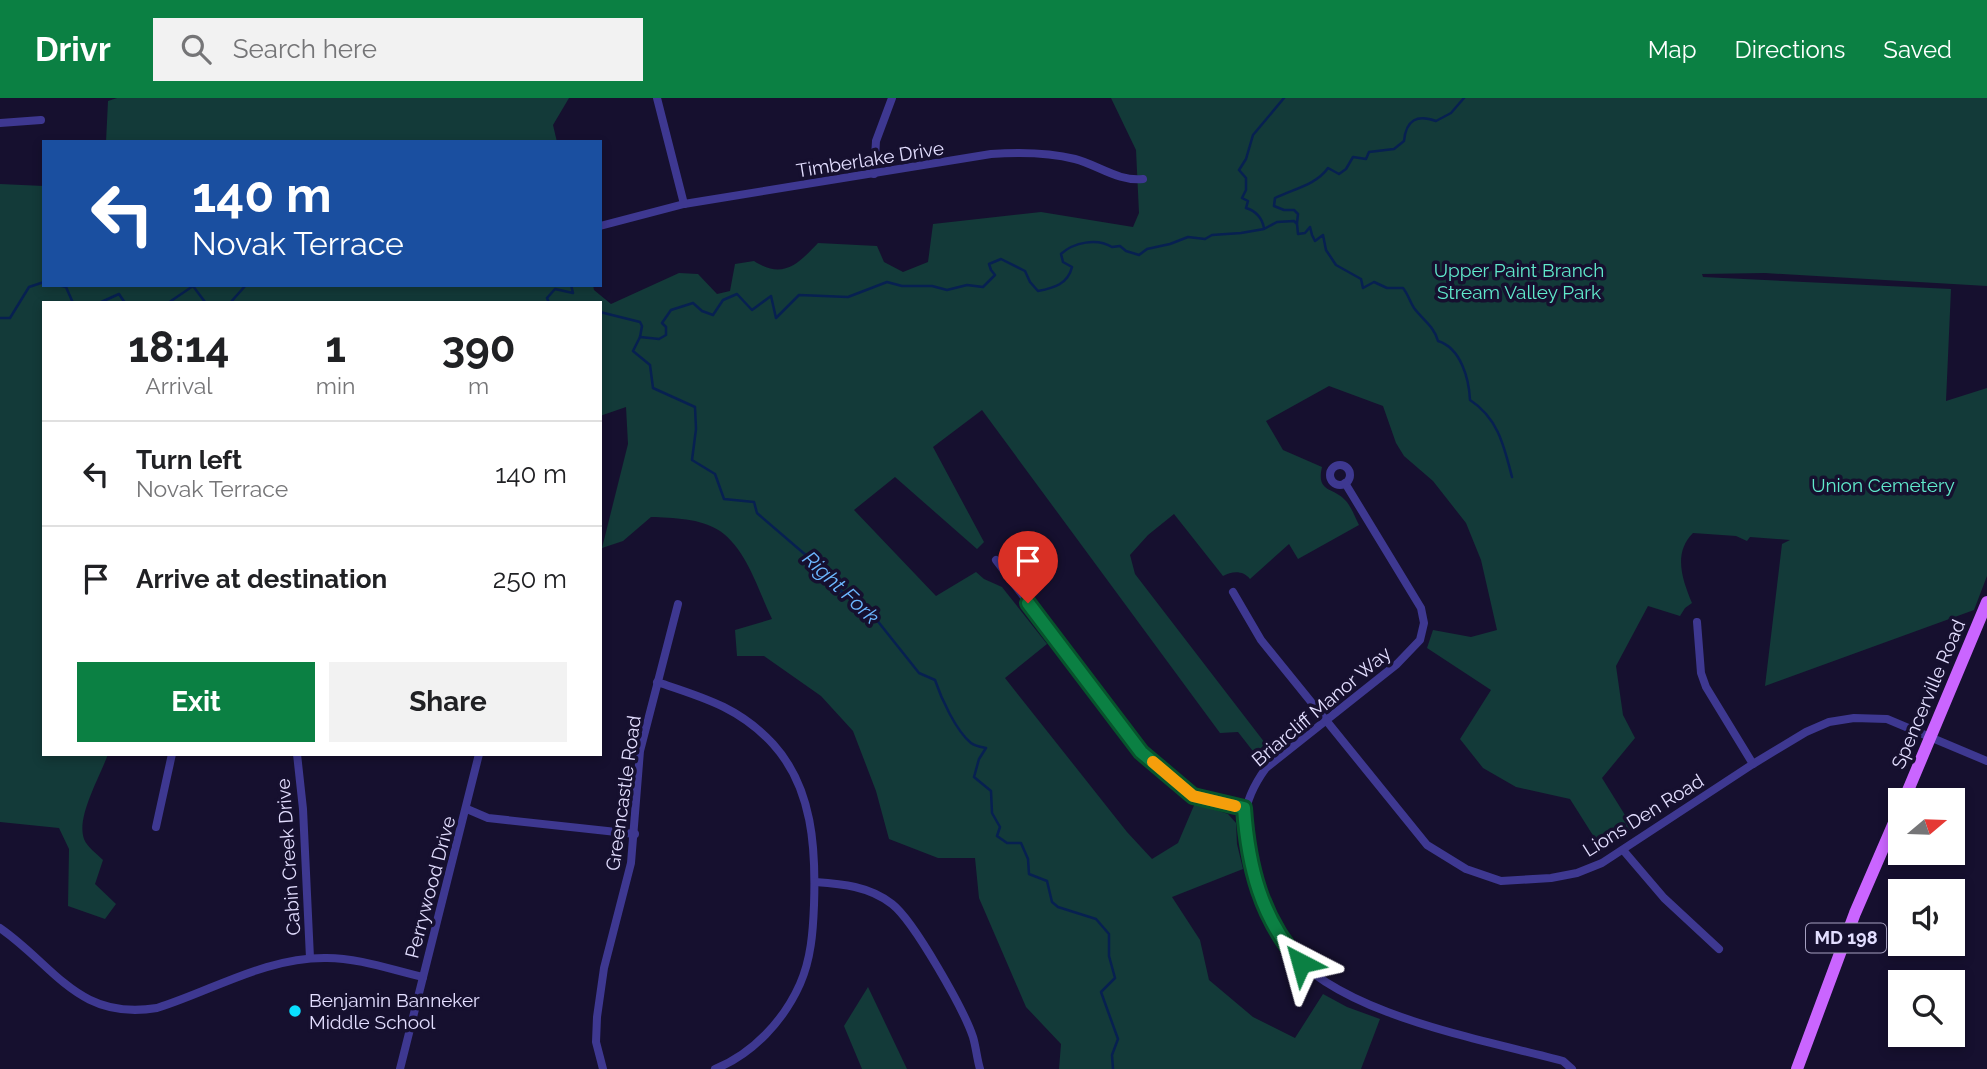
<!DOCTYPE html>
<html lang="en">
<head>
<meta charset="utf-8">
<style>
  :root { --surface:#fff; --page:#f2f2f2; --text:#202124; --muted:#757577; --line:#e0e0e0; --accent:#0b8043 }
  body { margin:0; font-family:Raleway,sans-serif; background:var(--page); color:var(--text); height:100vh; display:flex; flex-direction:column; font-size:26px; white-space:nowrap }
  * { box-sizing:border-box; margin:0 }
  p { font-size:23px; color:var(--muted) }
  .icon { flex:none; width:38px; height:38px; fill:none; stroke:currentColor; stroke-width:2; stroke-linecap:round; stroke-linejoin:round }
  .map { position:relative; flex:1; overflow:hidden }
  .side { position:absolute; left:42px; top:203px; width:560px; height:455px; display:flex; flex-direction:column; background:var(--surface); border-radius:0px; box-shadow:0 4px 10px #0003 }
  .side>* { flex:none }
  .top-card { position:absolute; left:42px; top:42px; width:560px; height:147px; border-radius:0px; box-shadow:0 4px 10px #0003; background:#1a4fa0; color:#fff; overflow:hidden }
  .needle { width:46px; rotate:71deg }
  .fabs { position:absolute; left:1888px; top:690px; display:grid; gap:14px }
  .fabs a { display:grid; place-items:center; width:77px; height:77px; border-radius:0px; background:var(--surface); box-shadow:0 4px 10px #0003; font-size:35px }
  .pin { position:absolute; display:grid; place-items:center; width:60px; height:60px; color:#fff; margin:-72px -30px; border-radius:50% 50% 50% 0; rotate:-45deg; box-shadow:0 0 7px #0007 }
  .pin .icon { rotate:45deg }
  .me { position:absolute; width:77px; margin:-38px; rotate:321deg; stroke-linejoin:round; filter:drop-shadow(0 0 5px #0008) }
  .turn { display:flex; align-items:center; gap:24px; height:147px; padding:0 35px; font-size:32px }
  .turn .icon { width:91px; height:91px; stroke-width:2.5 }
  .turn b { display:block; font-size:49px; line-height:60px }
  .eta { display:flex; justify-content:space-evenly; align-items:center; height:119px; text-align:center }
  .eta b { font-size:42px; font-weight:700; line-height:49px }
  .cta { display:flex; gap:14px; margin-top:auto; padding:14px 35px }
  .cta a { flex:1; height:80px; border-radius:0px; background:var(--accent); color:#fff; font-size:28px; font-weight:700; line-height:80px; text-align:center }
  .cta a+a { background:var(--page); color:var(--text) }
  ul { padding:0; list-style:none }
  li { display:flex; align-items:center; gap:21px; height:105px; padding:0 35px; border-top:2px solid var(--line) }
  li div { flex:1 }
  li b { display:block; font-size:26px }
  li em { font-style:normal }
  header { display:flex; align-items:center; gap:42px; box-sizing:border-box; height:98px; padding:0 35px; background:var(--accent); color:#fff }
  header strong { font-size:33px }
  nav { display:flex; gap:38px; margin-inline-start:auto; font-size:24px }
  .search { width:490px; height:63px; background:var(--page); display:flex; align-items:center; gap:18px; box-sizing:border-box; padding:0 24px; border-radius:0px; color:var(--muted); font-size:26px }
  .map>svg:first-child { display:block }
  .green { fill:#133a39 }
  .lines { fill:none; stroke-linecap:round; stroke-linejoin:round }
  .stream { stroke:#072051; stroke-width:2.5 }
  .street { stroke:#3e3891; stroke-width:8 }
  .primary { stroke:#ca65ff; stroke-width:12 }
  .route-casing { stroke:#07532c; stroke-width:18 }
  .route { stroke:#0b8043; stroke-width:12 }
  .slow { stroke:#f59e0b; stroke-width:12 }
  .poi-dot { fill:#0adfff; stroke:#16102f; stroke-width:2.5 }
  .labels { text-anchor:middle; stroke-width:7; stroke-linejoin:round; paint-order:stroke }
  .shield { fill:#16102f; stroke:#a6a0c1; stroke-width:2 }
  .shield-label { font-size:18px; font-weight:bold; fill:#e3deff }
  .street-label { font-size:19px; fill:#e3deff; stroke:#16102f }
  .park-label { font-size:19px; fill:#60e9cb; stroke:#16102f }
  .poi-label { font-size:19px; fill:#e3deff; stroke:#16102f; text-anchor:start }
  .water-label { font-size:21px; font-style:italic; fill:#6cb7ff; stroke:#16102f }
</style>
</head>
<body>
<header>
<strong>Drivr</strong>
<div class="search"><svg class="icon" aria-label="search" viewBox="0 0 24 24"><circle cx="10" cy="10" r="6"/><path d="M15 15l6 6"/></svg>Search here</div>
<nav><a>Map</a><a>Directions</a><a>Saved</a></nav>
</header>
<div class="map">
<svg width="1987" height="971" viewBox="0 0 1987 971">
  <rect width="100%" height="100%" fill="#16102f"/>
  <!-- green -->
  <g class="green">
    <polygon points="117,0 569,0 553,27 557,44 106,44 108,3"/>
    <path d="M1111 0H1987V188L1765 175 1702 176 1703 179 1951 191 1946 303 1987 290V478L1974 512 1765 588 1782 446 1790 442 1750 439 1747 443 1736 438 1693 435C1673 455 1682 481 1692 505L1685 510 1680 518 1648 508 1616 568 1623 617 1635 640 1602 680 1633 730 1601 750 1570 701 1516 689 1483 670 1460 641 1491 592 1427 550 1433 532 1471 539 1497 532 1481 462 1466 425 1433 383 1404 358 1396 345 1383 308 1329 288 1266 323 1283 352 1322 369C1316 395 1333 389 1345 402 1351 408 1355 419 1359 427L1298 461 1289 446 1250 481C1243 472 1232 473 1223 478L1174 416 1148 437 1130 457 1135 476 1265 645 1256 657 1238 634 1220 635 982 312 933 349 984 444 977 451 895 379 854 412 936 498 976 474 984 481 1002 489 1047 546 1005 580 1127 734 1152 761 1178 745 1195 705 1228 716 1236 725 1237 746 1243 771 1172 799 1200 842 1209 882 1253 919 1295 940 1323 896 1347 909 1380 921 1361 971H1059L1061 946 1026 909 979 800 975 760H938L889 741 876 693 853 633 821 598 764 558H737L735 532 772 521C758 492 747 452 720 433 700 420 673 420 651 419L623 443 602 450 628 346 626 309 600 318V205H44V656H108C100 679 76 719 84 741 87 749 97 756 103 762L95 786 116 806 105 821 68 808 69 751 59 730 0 724V86L44 88V187H593L594 192 611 206 679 175 698 176 717 196 730 193 735 166 754 163C783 182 798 166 818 145L877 148 884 164 903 174 928 164 933 126 1041 114 1133 129 1139 115 1136 52Z"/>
    <polygon points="868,889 907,971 862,971 844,928"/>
  </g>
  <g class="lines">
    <!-- stream -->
    <g class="stream">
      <path d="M1297 125 1298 116 1294 112H1284L1274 108 1275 100C1293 91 1316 87 1328 70L1339 76 1346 71 1353 59 1366 61 1369 54 1394 51 1404 43C1406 22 1417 16 1436 23L1451 15 1464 0"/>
      <path d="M1264 130C1262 120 1256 113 1246 110L1248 103 1242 100 1246 92V80L1239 72 1246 61 1253 37 1284 0"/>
      <polyline points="58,187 66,189 73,205"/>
      <polyline points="99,205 119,196 125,205"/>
      <polyline points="168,205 193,188 205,204 211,205"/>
      <polyline points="230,205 246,187"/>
      <polyline points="549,205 547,200 555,191 573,195 571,187"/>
      <path d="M600 214 640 224 642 228 640 239 633 253 650 267 653 290 695 309 696 331 692 362 715 376 724 401 754 404 757 415 822 471C831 496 859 496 867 519L876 521 919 575 935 582C941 600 956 633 971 645 975 648 981 649 986 650L979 661 974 679 991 693 992 715 1000 729 997 738 1007 745H1021L1028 761 1029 776 1047 783 1052 804 1058 809 1096 821 1109 836V858L1115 880 1101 894 1118 941 1112 957 1113 971"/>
      <polyline points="0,220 10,220 29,189 44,184"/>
      <path d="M640 239 659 241 666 237V229L662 225 671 212 693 205 702 213 713 217 723 202 737 196 752 212 771 198 776 220 799 197 848 199 887 184 902 188H932L947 192 967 187 983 189 995 177 991 172 989 166 1001 161 1025 173 1030 184 1038 193C1054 190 1068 186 1072 169L1063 164 1061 156C1074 144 1097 140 1112 149L1120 148 1126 153 1139 157 1147 151 1170 146 1188 139 1205 141 1212 137 1241 135 1264 131 1277 124 1294 123 1297 126 1298 136 1305 135 1310 129 1312 137 1315 143 1323 137 1326 152 1336 167 1361 181 1363 190 1374 184 1387 190H1403C1408 196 1410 204 1414 210 1423 222 1434 228 1438 243 1461 250 1469 281 1470 302 1498 320 1504 348 1512 379"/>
    </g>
    <!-- street -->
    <g class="street">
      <polyline points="657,0 684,106"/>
      <polyline points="0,25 41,22"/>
      <polyline points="874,76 876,43 892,0"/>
      <path d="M600 128 684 106 991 56C1019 54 1047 54 1075 61 1098 67 1119 84 1143 81"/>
      <circle cx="1340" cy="377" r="10"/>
      <path d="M1345 385 1421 510 1424 525 1420 542 1397 566 1266 670C1239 707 1240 733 1254 776 1262 801 1270 827 1286 849 1338 917 1482 941 1563 963L1572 971"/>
      <polyline points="996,462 1141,654 1193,698 1244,710"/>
      <polyline points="1233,494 1261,542 1427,747 1466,771 1501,783 1551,780 1577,775 1602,765 1753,666 1806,634 1829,624 1854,620 1887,621 1987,663"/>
      <polyline points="1697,524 1701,575 1706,589 1753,666"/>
      <path d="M657 584C702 599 739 609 773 646 813 690 816 751 814 807 813 834 811 861 800 886 784 922 753 956 715 971"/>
      <polyline points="297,656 303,711 310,860"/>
      <polyline points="467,711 488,720 635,736"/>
      <polyline points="156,729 172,656"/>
      <polyline points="1623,752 1664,800 1719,851"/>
      <path d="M815 784C842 786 869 788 892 806 914 823 964 912 973 939 976 949 977 961 980 971"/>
      <path d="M0 830C55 868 78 923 157 910 214 892 266 859 327 860 359 860 392 872 423 879"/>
      <polyline points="400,971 479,656"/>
      <polyline points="603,971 596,944 597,919 604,870 631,765 640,653 678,506"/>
    </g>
    <!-- primary -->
    <g class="primary">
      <polyline points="1904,702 1987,504"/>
      <polyline points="1797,971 1855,815 1900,711"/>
    </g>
  </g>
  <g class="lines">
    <!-- route casing -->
    <g class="route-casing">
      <path id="route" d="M1028 505 1141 654 1193 698 1244 710C1248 768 1261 821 1301 865"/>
    </g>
    <!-- route -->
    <use href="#route" class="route"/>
    <!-- slow -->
    <polyline class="slow" points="1153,664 1193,698 1235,708"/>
  </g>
  <!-- markers -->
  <circle class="poi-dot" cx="295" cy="913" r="7"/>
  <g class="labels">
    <!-- shield labels -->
    <rect class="shield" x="1806" y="825.5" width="80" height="29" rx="5"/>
    <g class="shield-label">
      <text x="1846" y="846">MD 198</text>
    </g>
    <!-- street labels -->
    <g class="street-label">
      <text transform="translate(870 61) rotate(-9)" y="7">Timberlake Drive</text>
      <text transform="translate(1928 596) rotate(-67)" y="7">Spencerville Road</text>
      <text transform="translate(1321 608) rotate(-40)" y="7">Briarcliff Manor Way</text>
      <text transform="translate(623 695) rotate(-82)" y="7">Greencastle Road</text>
      <text transform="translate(1643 717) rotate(-32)" y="7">Lions Den Road</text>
      <text transform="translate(288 759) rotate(-94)" y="7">Cabin Creek Drive</text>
      <text transform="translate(430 789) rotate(-75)" y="7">Perrywood Drive</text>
    </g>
    <!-- park labels -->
    <g class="park-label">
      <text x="1519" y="179">Upper Paint Branch<tspan x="1519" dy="22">Stream Valley Park</tspan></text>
      <text x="1883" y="394">Union Cemetery</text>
    </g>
    <!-- poi labels -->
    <g class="poi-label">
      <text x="309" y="909">Benjamin Banneker<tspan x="309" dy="22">Middle School</tspan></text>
    </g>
    <!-- water labels -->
    <g class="water-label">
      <text transform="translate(841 490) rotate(43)" y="7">Right Fork</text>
    </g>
  </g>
</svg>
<div class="fabs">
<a><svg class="needle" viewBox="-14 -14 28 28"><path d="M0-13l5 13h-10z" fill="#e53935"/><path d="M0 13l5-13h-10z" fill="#757577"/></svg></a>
<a><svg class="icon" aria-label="sound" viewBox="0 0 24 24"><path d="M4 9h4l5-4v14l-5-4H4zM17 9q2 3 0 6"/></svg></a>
<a><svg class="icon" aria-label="search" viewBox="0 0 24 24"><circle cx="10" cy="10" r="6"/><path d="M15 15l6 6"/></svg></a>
</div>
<div class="pin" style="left:1028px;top:505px;background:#d93025"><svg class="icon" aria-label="arrive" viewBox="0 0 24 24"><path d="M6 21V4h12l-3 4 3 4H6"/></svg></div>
<svg class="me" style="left:1301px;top:865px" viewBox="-20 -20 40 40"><path d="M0-17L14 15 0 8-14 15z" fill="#0b8043" stroke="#fff" stroke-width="4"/></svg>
<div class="top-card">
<div class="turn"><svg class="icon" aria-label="left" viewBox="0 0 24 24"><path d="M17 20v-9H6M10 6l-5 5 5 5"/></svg><div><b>140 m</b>Novak Terrace</div></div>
</div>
<section class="side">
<div class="eta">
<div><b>18:14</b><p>Arrival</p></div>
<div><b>1</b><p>min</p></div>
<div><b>390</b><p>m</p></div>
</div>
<ul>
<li><svg class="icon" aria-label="left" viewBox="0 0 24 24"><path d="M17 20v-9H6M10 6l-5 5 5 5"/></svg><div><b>Turn left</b><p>Novak Terrace</p></div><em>140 m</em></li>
<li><svg class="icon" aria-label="arrive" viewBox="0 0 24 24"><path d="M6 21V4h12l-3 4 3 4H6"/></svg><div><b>Arrive at destination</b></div><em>250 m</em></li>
</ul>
<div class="cta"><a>Exit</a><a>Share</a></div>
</section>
</div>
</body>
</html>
